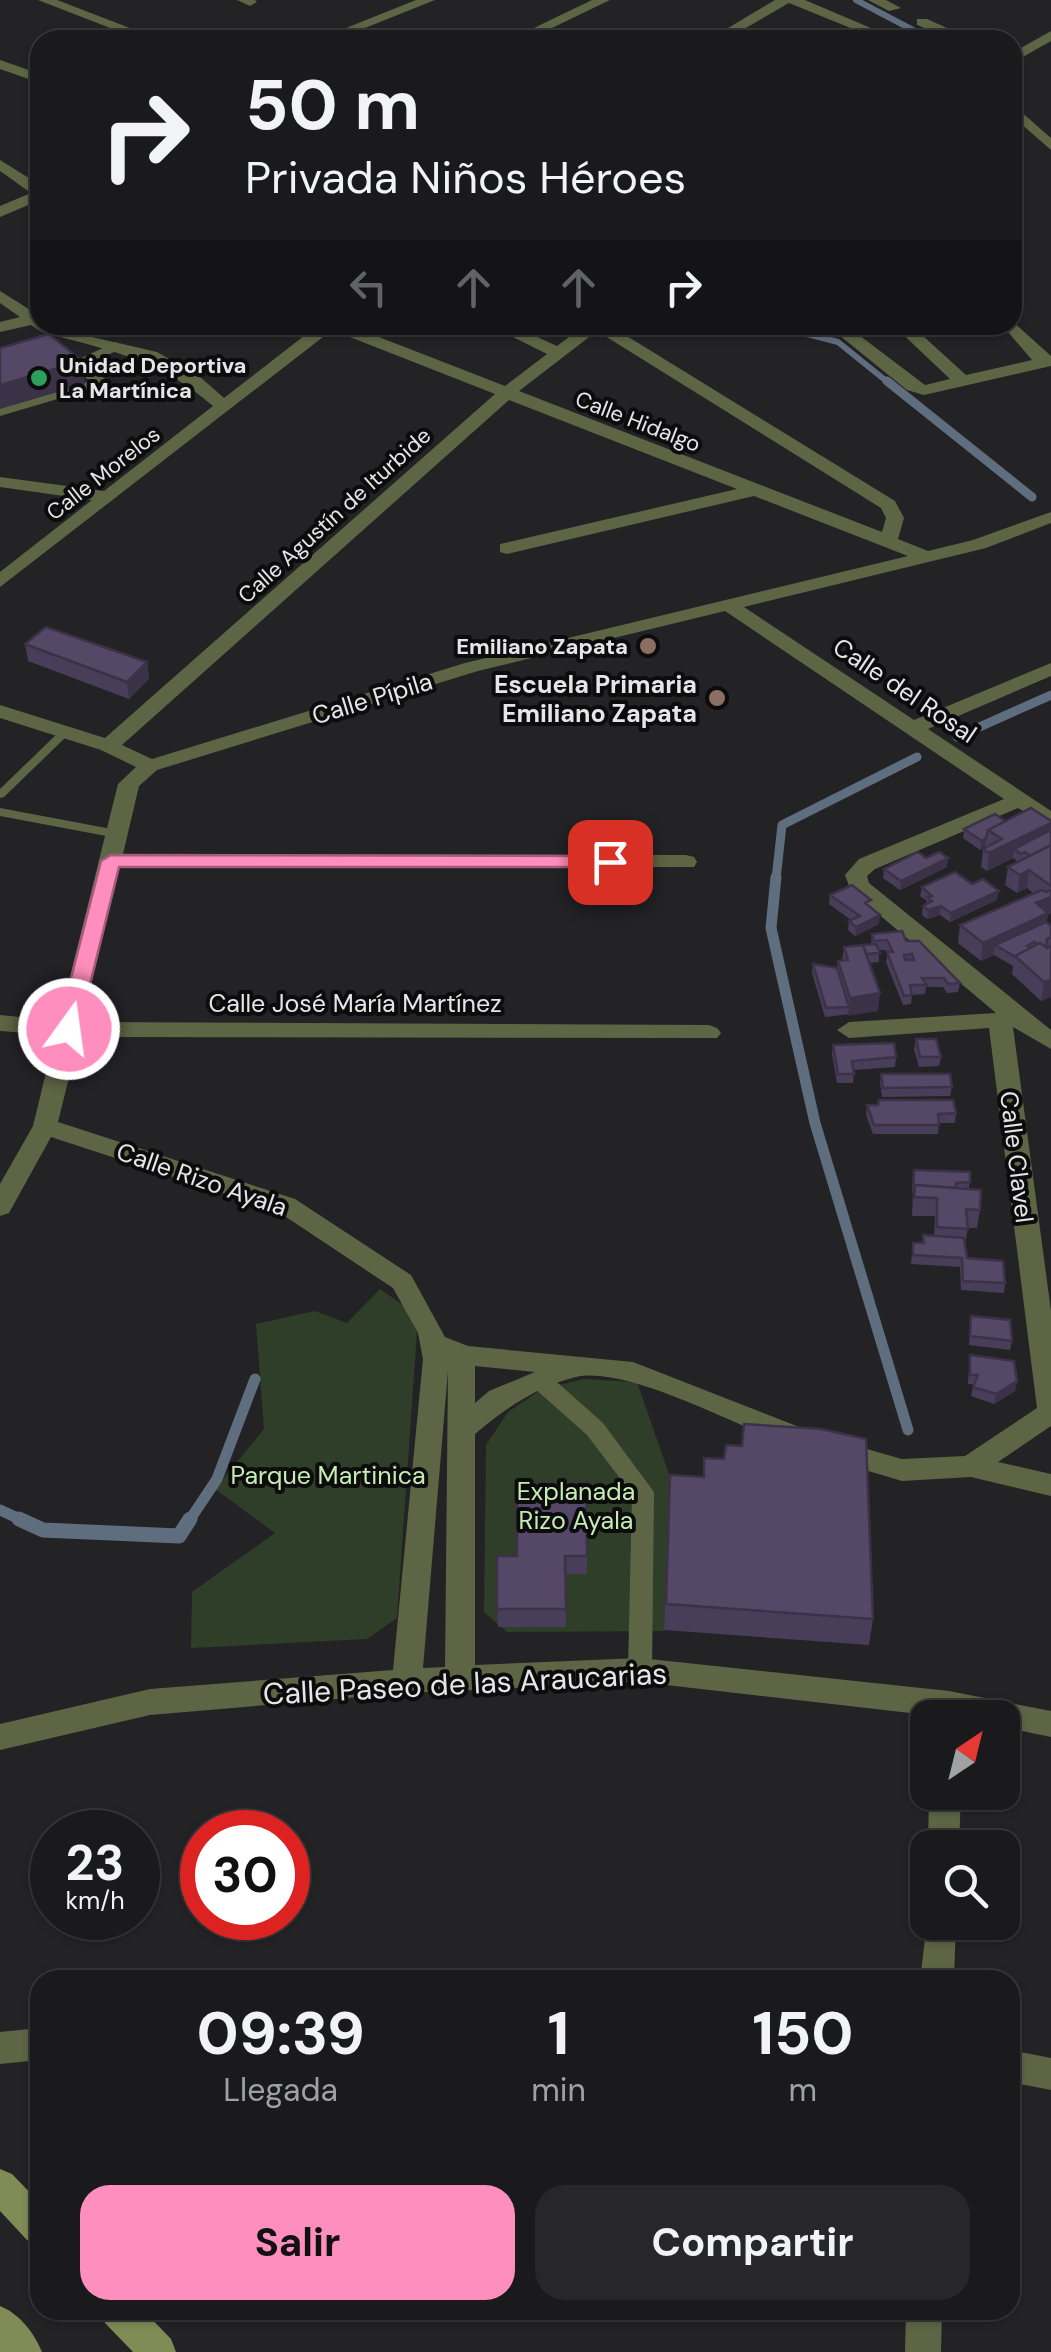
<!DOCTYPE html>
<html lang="es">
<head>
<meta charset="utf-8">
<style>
  :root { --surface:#1a1a1c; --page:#272729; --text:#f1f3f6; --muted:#9fa1a3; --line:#38383b; --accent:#fe8ebd }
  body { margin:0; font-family:"DM Sans",sans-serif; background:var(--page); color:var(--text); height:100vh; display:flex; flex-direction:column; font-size:38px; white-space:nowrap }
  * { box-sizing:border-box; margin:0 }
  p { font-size:32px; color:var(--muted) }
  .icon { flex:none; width:55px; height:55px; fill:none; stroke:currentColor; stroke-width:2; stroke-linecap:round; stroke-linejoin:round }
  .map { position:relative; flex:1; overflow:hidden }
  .details { position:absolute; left:30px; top:1970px; width:990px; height:350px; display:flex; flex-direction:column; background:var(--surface); border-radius:30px; box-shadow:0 2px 8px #0004,0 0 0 2px var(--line) }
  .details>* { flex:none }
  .hud { position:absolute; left:30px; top:30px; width:992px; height:305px; border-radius:30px; box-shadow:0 2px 8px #0004,0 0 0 2px var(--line); background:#1a1a1c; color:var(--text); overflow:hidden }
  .needle { width:65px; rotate:35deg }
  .tools { position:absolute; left:910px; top:1700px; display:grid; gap:20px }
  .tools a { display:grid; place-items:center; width:110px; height:110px; border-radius:20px; background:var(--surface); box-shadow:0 2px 8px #0004,0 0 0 2px var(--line); font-size:50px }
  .speed { position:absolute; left:30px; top:1810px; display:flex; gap:20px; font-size:50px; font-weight:700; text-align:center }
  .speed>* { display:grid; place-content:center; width:130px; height:130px; border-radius:50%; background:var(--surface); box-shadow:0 2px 8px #0004,0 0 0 2px var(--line); line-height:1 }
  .speed small { font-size:25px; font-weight:400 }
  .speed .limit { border:15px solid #d22; background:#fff; color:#111 }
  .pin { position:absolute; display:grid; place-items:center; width:85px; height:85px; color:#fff; margin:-42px; border-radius:20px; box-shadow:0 5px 15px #0006 }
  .me { position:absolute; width:110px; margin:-55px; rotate:14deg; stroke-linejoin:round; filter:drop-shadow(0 0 8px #0008) }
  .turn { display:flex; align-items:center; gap:35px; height:210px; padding:0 50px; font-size:45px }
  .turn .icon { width:130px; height:130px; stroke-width:2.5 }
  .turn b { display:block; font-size:70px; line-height:85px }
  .lanes { display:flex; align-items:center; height:95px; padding:0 50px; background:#0003; justify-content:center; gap:50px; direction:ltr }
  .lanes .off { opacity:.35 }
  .eta { display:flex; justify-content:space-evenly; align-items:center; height:170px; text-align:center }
  .eta b { font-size:60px; font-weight:700; line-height:70px }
  .primary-button { display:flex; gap:20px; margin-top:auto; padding:20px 50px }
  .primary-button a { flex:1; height:115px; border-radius:30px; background:var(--accent); color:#111; font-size:40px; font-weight:700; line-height:115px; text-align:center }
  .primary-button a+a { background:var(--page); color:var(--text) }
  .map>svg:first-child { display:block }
  .green { fill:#2f3e28 }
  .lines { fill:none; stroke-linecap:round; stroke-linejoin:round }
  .stream-far3 { stroke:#5e6e7f; stroke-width:6 }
  .stream-far2 { stroke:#5e6e7f; stroke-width:9 }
  .stream-far1 { stroke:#5e6e7f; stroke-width:11 }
  .stream { stroke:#5e6e7f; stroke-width:15 }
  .service { fill:#5e6544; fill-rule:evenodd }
  .pedestrian { fill:#5e6544; fill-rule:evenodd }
  .minor { fill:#5e6544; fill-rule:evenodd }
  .secondary { fill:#808b55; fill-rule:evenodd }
  .wall { fill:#493e59 }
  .shaded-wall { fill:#3c3248 }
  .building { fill:#554867; stroke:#3c3248; stroke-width:2.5; fill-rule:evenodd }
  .route { fill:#fe8ebd; stroke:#a55c7b; stroke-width:2.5 }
  .leisure-dot { fill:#2e9e5b; stroke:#0c0c0d; stroke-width:4 }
  .education-dot { fill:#8d6e63; stroke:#0c0c0d; stroke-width:4 }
  .labels { text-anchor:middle; stroke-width:8; stroke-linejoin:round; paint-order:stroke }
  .far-poi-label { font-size:22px; font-weight:bold; fill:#e6e5e7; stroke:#0c0c0d; text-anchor:start }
  .far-street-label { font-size:22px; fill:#e6e5e7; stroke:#0c0c0d }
  .poi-label { font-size:25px; font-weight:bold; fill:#e6e5e7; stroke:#0c0c0d; text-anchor:end }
  .street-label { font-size:25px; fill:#e6e5e7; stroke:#0c0c0d }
  .park-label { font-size:25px; fill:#c6ebb5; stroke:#0c0c0d }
  .near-street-label { font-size:30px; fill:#e6e5e7; stroke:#0c0c0d }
</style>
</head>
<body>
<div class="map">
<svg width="1051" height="2352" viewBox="0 0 1051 2352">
  <rect width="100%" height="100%" fill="#232225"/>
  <!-- green -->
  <g class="green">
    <polygon points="380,1289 406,1307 417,1332 397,1618 367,1639 191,1648 192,1592 275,1533 215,1489 264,1429 256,1324 315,1311 347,1323"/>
    <polygon points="584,1379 637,1382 669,1474 664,1631 507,1632 484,1612 486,1445 508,1412 542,1389"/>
  </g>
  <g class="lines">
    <!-- stream-far3 -->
    <g class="stream-far3">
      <polyline points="856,0 932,40"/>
      <polyline points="773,325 838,342 890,384"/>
    </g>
    <!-- stream-far2 -->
    <g class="stream-far2">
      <polyline points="887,381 1032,497"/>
      <polyline points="957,737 1051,695"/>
      <polyline points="776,879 782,825 917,757"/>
    </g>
    <!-- stream-far1 -->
    <g class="stream-far1">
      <polyline points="776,877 771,928 815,1123 908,1430"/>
      <polyline points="0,1510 24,1521"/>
      <polyline points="189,1521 217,1479 255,1379"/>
    </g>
    <!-- stream -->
    <polyline class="stream" points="19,1519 43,1530 179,1536 190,1519"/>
    <!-- service -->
    <g class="service">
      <polygon points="65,729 71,732 69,734 4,797 0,798 0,789 61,730"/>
      <polygon points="0,808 117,830 123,834 117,838 0,816"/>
    </g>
    <!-- pedestrian -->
    <g class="pedestrian">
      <polygon points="116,342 123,346 121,349 85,365 105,379 105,385 0,416 0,408 90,381 68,364"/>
      <polygon points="541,1373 549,1375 603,1423 654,1492 652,1670 648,1677 640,1680 632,1677 628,1670 632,1494 587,1435 533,1387 530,1381 533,1375"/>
    </g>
    <!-- minor -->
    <g class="minor">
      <polygon points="38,0 57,0 161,40 141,40"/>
      <polygon points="237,0 255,0 257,2 250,6"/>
      <polygon points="416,0 435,0 335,40 316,40"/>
      <polygon points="592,0 610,0 527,40 509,40"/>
      <polygon points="775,0 805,0 899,40 880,40 789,3 725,40 708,40"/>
      <polygon points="868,0 886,0 901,8 889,11"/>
      <polygon points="917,19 927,19 974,40 955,40 917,25"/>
      <polygon points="1051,31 1051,41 1012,63 1012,53"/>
      <polygon points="0,60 40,74 40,83 0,69"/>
      <polygon points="1012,104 1051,138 1051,150 1012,116"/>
      <polygon points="0,160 40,185 40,200 0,217 0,206 31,193 0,171"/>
      <path d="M0 291 40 316V325L157 352 199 376 224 398 318 325H348L505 386 547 354 489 325H511L557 346 585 325H609L895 501 904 518 898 539 928 551 973 540 1051 512V523L986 548 744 607 914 720 1051 663V676L928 729 1051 811V827L1018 808 875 869 867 876 869 883 1051 1030V1049L1013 1027 1051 1311V1426L998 1462 1051 1474V1496L971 1477 902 1481 825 1458 821 1451 825 1444 835 1440 902 1459 965 1456 1037 1408 989 1028 849 1038 837 1030 849 1022 996 1013 851 891 845 875 859 859 1004 799 725 611 478 671 157 770 139 786 123 854 686 855 694 857 697 862 694 867 119 868 82 1022 709 1025 717 1028 721 1033 717 1038 79 1037 58 1122 295 1199 411 1275 445 1337 468 1346 633 1362 807 1430 811 1437 807 1444 797 1447C742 1430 629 1365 576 1377 538 1386 504 1409 475 1434V1665L640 1658 949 1691 1051 1711V1737L1002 1727V1718H954L640 1682 407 1693 150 1715 0 1750V1724L150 1689 393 1670 423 1359 418 1333 393 1288 277 1211 51 1137 9 1213 0 1216V1184L33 1126 55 1035 0 1031V1015L59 1021 118 784 136 767 101 750 0 718V705L105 738 495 394 332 330 0 587V572L92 500 0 487V477L104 491 213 406C157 358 111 351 42 332L31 325 0 332V322L20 317 0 303ZM597 331 881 508 886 518 882 532 519 391ZM509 400 737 489 500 544V552L507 554 754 496 908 556 465 663 152 759 122 745ZM475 1366 535 1372 489 1391 475 1403ZM448 1371 445 1667 423 1668Z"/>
      <polygon points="1012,321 1051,356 1051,366 924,395 907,390 839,335 818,325 851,329 925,385 950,379 893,325 911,325 966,375 1032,360 1002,325 1012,325"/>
      <polygon points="929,1792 961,1792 959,1848 928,1849"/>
      <polygon points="928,1914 928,1922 956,1922 954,1980 920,1980"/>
      <polygon points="40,2028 40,2060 0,2064 0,2032"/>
      <polygon points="1010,2050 1051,2058 1051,2090 1010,2082"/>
      <polygon points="906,2310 942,2310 941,2352 905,2352"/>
    </g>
    <!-- secondary -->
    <g class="secondary">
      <polygon points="0,2169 12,2174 40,2203 40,2245 27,2240 0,2211"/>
      <path d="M0 2306C20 2314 34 2333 42 2352H0Z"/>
      <polygon points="100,2310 143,2310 171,2339 176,2352 133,2352 105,2323"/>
    </g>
  </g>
  <!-- wall -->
  <g class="wall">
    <polygon points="25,644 147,662 149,679 129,699 28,661"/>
    <polygon points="1005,821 1051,821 1051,913 1048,915 1046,922 1051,926 1051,997 1041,1001 1012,974 1013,966 994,955 981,961 958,943 960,925 1033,893 1027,888 1017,893 1005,885 1008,867 1018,862 1013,858 987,871 981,867 983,849 985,848 980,850 963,838 964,829"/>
    <polygon points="926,858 947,867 900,890 883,878 884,869"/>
    <polygon points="972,884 997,900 950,922 940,915 927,919 922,915 923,906 926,904 927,901 920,896 922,887"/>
    <polygon points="830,895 870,907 879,924 855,936 848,930 849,921 851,920 829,904"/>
    <polygon points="872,934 906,941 960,983 958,992 947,993 943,987 926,987 925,994 912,995 911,1004 903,1005 886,962 888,952 886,950 879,950 879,962 869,963 878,1011 825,1017 812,973 813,964 837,969 838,961 842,961 844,947 871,945"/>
    <polygon points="916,1039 941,1057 939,1066 919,1067 914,1049"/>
    <polygon points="833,1045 896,1057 895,1067 854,1070 853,1083 837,1083 832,1054"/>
    <polygon points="881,1074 952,1087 950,1096 882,1097 880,1083"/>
    <polygon points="867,1105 878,1105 956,1113 955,1123 939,1123 938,1134 873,1134 866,1115"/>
    <polygon points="914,1170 970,1172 969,1189 980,1210 977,1228 968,1228 965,1245 967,1258 1005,1283 1004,1293 961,1290 960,1267 911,1264 913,1243 922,1243 923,1235 934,1236 935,1216 912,1216"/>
    <polygon points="971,1316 1012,1341 1010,1350 969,1345"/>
    <polygon points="970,1355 1017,1381 1015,1391 994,1404 971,1396 974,1384 968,1384"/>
    <polygon points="704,1458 873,1619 869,1645 664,1630 668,1502 703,1477"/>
    <polygon points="497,1556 587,1556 587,1574 565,1574 566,1627 498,1627"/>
  </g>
  <!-- shaded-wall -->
  <g class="shaded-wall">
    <polygon points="82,361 85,384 0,409 0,385"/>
    <polygon points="147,662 149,679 129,699 127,682"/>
    <polygon points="1051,823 1050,840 1014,849 1013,858 987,871 989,853"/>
    <polygon points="986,838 985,848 980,850 982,841"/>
    <polygon points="948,858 947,867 900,890 901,881"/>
    <polygon points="1029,870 1027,888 1017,893 1020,875"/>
    <polygon points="999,891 997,900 950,922 951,913"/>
    <polygon points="1051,897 1051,913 1048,915 1045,931 995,945 994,955 981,961 983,943 1036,903"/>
    <polygon points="941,906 940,915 927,919 928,910"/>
    <polygon points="880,915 879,924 855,936 856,927"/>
    <polygon points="1051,980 1051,997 1041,1001 1044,982"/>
    <polygon points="880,993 878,1011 848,1016 850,998"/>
    <polygon points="1017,1381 1015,1391 994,1404 996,1394"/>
  </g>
  <!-- building -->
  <g class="building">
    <polygon points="49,334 82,361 0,385 0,348"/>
    <polygon points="46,627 147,662 127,682 25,644"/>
    <polygon points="1031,808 1051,821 1051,823 989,853 983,849 1002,839 988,830"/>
    <polygon points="995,814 1005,821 988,830 986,838 982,841 964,829"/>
    <polygon points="1049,831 1051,833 1051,845 1030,856 1025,852 1021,854 1014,849"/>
    <polygon points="1051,845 1051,886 1029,870 1020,875 1008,867"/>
    <polygon points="918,852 926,858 939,852 948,858 901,881 884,869"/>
    <polygon points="955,872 972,884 983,879 999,891 951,913 941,906 928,910 923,906 932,901 927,897 932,896 922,887"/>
    <polygon points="852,885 871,900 865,903 880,915 856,927 849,921 860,916 830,895"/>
    <polygon points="1042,890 1046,892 1051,890 1051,897 1036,903 1048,913 983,943 960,925"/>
    <polygon points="1046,922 1051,926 1051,937 1047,939 1046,947 1040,943 1037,944 1034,942 1027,946 1030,948 1016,957 995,945"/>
    <path d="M902 931 906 941H919L960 983 948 984 944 978H922L927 985H910L912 995 904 996 887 952H893L887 940 874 941 872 934ZM912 954 914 960H905L904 955Z"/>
    <polygon points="1040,943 1047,948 1051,946 1051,980 1044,982 1015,956"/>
    <polygon points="876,944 880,953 866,954 863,945 861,945"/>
    <polygon points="863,945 880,993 850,998 838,961 848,960 844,947"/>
    <polygon points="813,964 837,968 849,1007 826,1008"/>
    <polygon points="916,1039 936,1039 941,1057 920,1057"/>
    <polygon points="894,1043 896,1057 852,1061 854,1074 838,1074 833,1045"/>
    <polygon points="881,1074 950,1074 952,1087 883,1088"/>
    <polygon points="879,1100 953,1100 956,1113 938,1114 939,1125 874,1125 867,1105 878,1105"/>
    <polygon points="914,1170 970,1172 970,1182 956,1183 956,1188 915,1185 913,1194"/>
    <polygon points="915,1185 981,1190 980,1210 966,1209 968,1229 937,1227 937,1198 914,1197"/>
    <polygon points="923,1235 964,1238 967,1258 1003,1261 1005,1283 963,1281 962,1258 913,1255 913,1243 924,1243"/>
    <polygon points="971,1316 1010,1320 1012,1341 970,1336"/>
    <polygon points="970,1355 1014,1361 1017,1381 996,1394 973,1387 978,1375 970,1375"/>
    <polygon points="744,1424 821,1429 866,1439 873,1619 666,1604 670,1475 704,1477 704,1458 724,1459 726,1445 742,1446"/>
    <polygon points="517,1483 586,1483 587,1556 565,1556 566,1609 497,1609 497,1556 517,1556"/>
  </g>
  <!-- route -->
  <polygon class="route" points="111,855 610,856 620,862 610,867 119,867 79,1029 69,1036 58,1029 101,861"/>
  <!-- markers -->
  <circle class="leisure-dot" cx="39" cy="378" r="10"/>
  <g class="education-dot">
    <circle cx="648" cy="646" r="10"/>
    <circle cx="717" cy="698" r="10"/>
  </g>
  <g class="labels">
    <!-- far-poi labels -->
    <g class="far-poi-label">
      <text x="59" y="373">Unidad Deportiva<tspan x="59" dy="25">La Martínica</tspan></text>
      <text x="628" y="654" text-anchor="end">Emiliano Zapata</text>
    </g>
    <!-- far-street labels -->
    <g class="far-street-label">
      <text transform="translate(638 421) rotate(21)" y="8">Calle Hidalgo</text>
      <text transform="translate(103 473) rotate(-38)" y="8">Calle Morelos</text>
      <text transform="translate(334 515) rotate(-42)" y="8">Calle Agustín de Iturbide</text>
    </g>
    <!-- poi labels -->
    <g class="poi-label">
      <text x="697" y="693">Escuela Primaria<tspan x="697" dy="29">Emiliano Zapata</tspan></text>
    </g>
    <!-- street labels -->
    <g class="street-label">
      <text transform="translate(905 690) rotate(34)" y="9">Calle del Rosal</text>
      <text transform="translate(372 698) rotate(-17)" y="9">Calle Pípila</text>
      <text x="355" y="1012">Calle José María Martínez</text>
      <text transform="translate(1017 1157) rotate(83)" y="9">Calle Clavel</text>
      <text transform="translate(202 1179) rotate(19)" y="9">Calle Rizo Ayala</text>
    </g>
    <!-- park labels -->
    <g class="park-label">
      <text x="328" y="1484">Parque Martinica</text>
      <text x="576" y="1500">Explanada<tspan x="576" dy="29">Rizo Ayala</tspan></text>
    </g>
    <!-- near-street labels -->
    <g class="near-street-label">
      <text transform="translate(465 1684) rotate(-3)" y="10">Calle Paseo de las Araucarias</text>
    </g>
  </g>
</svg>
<div class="tools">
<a><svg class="needle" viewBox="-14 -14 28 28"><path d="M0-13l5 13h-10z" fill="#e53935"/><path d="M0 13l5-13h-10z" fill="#9fa1a3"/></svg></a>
<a><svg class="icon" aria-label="search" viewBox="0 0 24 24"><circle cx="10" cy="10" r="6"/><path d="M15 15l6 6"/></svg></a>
</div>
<div class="speed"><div>23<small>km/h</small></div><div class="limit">30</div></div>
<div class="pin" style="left:610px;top:862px;background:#d93025"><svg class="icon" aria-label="arrive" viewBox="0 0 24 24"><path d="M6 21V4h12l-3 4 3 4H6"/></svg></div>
<svg class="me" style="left:69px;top:1029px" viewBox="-20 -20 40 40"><circle r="17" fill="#fe8ebd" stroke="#fff" stroke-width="3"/><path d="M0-11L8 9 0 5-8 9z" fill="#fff"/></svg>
<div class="hud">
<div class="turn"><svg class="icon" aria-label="right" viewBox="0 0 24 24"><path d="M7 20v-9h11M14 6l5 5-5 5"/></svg><div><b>50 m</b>Privada Niños Héroes</div></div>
<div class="lanes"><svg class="icon off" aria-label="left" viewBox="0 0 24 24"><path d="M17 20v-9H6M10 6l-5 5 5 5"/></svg><svg class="icon off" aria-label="ahead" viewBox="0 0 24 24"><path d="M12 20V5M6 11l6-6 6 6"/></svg><svg class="icon off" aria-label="ahead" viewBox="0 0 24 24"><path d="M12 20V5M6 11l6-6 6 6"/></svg><svg class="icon" aria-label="right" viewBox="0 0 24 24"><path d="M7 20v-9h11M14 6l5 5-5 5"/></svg></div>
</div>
<section class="details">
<div class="eta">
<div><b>09:39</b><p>Llegada</p></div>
<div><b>1</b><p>min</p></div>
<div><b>150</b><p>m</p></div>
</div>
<div class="primary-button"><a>Salir</a><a>Compartir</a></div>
</section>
</div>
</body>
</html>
